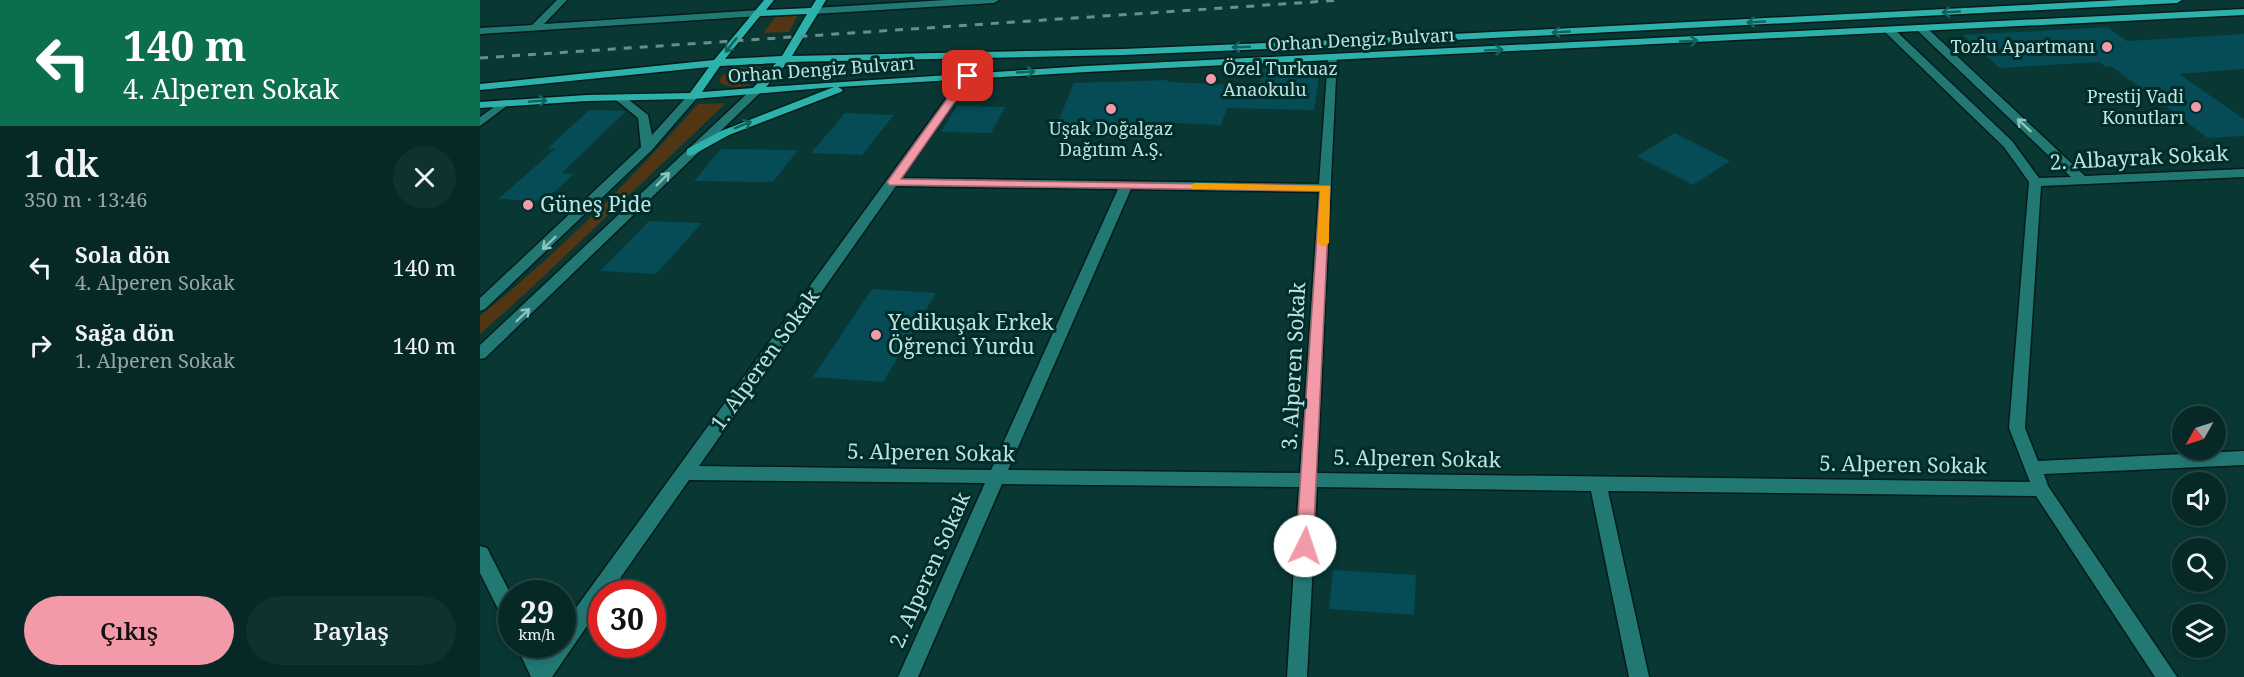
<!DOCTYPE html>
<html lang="tr">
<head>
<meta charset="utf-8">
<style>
  :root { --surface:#062927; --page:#0f312f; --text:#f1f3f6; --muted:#98a6a7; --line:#274544; --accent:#f39aa8 }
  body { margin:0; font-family:"Noto Serif",serif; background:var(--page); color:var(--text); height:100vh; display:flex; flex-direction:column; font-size:22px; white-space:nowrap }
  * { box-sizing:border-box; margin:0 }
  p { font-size:20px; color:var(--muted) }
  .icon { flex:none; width:33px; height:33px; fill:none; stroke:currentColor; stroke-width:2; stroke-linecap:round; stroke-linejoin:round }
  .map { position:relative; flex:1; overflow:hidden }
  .panel { display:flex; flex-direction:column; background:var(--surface); width:480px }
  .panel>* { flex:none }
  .top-card { background:#0b6e4f; color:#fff; overflow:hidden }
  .needle { width:39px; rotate:231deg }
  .fabs { position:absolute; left:1692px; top:406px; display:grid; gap:12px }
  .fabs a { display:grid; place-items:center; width:54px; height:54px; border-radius:50%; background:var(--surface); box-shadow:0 3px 9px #0003,0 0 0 2px var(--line); font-size:30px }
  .speed { position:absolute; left:18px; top:580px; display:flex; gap:12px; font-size:30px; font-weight:700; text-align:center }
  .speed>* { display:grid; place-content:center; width:78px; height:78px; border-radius:50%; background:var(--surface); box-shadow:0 3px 9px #0003,0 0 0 2px var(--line); line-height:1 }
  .speed small { font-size:15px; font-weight:400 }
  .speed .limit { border:9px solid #d22; background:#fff; color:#111 }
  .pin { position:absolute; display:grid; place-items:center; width:51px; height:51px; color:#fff; margin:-26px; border-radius:12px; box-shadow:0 3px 9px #0006 }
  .me { position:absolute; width:66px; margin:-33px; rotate:4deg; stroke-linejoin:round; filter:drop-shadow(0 0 4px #0008) }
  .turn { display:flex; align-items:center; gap:21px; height:126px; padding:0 24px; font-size:27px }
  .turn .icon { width:78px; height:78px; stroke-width:2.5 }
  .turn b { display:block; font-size:42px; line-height:51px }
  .round { display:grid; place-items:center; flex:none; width:63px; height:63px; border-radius:32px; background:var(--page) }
  .headline { display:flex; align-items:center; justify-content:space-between; height:102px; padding:0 24px }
  h1 { font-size:36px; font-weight:600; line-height:45px }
  .cta { display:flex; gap:12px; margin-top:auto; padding:12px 24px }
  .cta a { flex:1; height:69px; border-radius:36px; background:var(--accent); color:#111; font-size:24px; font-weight:600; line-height:69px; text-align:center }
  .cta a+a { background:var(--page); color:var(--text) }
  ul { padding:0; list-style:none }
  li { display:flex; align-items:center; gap:18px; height:78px; padding:0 24px }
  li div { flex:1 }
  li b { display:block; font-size:22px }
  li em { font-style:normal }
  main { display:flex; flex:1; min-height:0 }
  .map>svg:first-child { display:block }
  .green { fill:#523613 }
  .building { fill:#054c56 }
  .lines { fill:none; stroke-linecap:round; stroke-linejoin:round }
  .street-casing { stroke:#031c1a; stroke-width:3 }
  .secondary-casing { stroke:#031c1a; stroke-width:3 }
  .primary-casing { stroke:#031c1a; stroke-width:3 }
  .street { fill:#227974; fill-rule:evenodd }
  .secondary { fill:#227974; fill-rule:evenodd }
  .primary { fill:#2cb2ab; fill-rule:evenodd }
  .rail { stroke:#66908d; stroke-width:3; stroke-dasharray:8 8; stroke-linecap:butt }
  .oneway { stroke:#12625e }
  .oneway2 { stroke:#8ec3c0 }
  .route { fill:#f39aa8; stroke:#9e646d; stroke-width:1.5 }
  .slow { fill:#f59e0b }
  .poi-dot { fill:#f39aa8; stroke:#002d2a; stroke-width:2 }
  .labels { text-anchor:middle; stroke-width:6; stroke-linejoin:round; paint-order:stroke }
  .far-street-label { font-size:18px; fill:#bde3e0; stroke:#002d2a }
  .far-poi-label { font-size:18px; fill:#bde3e0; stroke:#002d2a; text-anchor:end }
  .street-label { font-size:21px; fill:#bde3e0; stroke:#002d2a }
  .poi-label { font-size:21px; fill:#bde3e0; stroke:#002d2a; text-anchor:start }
</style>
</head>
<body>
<main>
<section class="panel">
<div class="top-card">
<div class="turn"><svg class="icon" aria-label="left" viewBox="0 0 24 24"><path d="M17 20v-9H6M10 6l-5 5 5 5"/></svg><div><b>140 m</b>4. Alperen Sokak</div></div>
</div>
<div class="headline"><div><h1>1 dk</h1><p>350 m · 13:46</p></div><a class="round"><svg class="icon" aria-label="close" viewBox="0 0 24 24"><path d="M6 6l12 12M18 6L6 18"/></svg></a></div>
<ul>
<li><svg class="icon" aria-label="left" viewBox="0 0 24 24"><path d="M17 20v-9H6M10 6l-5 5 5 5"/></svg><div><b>Sola dön</b><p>4. Alperen Sokak</p></div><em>140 m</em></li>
<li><svg class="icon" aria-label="right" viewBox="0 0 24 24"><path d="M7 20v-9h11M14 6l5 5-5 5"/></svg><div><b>Sağa dön</b><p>1. Alperen Sokak</p></div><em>140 m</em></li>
</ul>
<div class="cta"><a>Çıkış</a><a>Paylaş</a></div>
</section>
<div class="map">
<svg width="1764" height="677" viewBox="0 0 1764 677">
  <rect width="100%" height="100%" fill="#083734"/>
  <!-- green -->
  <g class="green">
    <polygon points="318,15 309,32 283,33 296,16"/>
    <path d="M275 66 284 69 285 72C278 86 252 92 239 82 243 68 262 66 275 66Z"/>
    <path d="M246 103 47 292 0 334V316C79 252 151 180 218 104Z"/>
  </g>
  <!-- building -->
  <g class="building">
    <polygon points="1627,27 1647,41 1764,34 1764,69 1699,74 1764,119 1764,136 1728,138 1631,66 1626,67 1620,62 1520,68 1482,35"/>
    <polygon points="783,69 840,70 834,110 747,108 741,125 673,122 667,140 573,134 594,83 688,80 687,82 779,86"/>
    <polygon points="477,106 525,107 511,133 461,132"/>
    <polygon points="109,110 146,111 82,173 94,174 64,201 18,199 75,149 67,149"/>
    <polygon points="365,113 414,115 382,155 331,153"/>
    <polygon points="1195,133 1250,161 1213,185 1157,156"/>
    <polygon points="241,149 318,150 293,182 214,181"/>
    <polygon points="169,221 222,223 176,274 120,271"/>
    <polygon points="392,289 456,293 403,382 333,377"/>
    <polygon points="853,570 936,575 934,615 849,609"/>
  </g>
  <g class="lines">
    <!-- street casing -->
    <g class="street-casing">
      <g id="street">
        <polygon points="77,0 87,0 64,24 280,10 285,13 280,16 0,34 0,28 52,25"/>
        <polygon points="466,0 519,0 514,3 334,14 329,11 334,8"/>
        <path d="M1438 27H1446L1605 176 1764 169V177L1561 186 1545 428 1558 461 1764 451V465L1564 474 1568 486 1697 677H1675L1556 496 1128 491 1169 677H1149L1111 491 837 487 827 677H807L819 487 522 484 438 677H418L505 483 209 480 129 594H122V604L72 677H51L36 645H56L62 656 70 645H82V627L484 74 488 73 493 76 421 178 839 184 848 58 853 55 857 56 837 473 1550 482 1529 428 1549 182 1524 147 1406 33V29H1414L1532 141 1559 178 1591 177 1438 31ZM416 186 638 189 511 470 219 466ZM651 189 839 192 820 473 528 470Z"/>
        <polygon points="24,100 28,101 28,105 0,126 0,117"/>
        <polygon points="0,546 7,548 32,597 32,626 25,623 0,573"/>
      </g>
    </g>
    <!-- secondary casing -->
    <g class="secondary-casing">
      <g id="secondary">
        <polygon points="276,88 282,91 280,93 5,358 0,359 0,345 272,89"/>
        <polygon points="213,93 219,96 217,98 171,151 5,309 0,311 0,298 161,147 158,118 136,100 136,96 144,96 168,115 172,135 209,94"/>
      </g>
    </g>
    <!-- primary casing -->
    <g class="primary-casing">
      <path id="primary" d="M284 0H294L286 10 331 8 336 0H346L312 56 643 49 857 40 1640 0H1702L1697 3 857 46 643 55 308 62 286 87 606 66 1764 9V15L606 72 358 87 363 90 361 92 249 135 211 156 207 155V149L241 131 354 87 213 99 107 101 0 108V102L107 95 210 93 229 67 0 90V84L234 60ZM327 14 302 56 245 59 280 16ZM296 63 273 88 222 92 240 66Z"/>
    </g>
    <!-- street -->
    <use href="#street" class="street"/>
    <!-- secondary -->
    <use href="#secondary" class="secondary"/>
    <!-- primary -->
    <use href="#primary" class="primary"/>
    <!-- rail -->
    <polyline class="rail" points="0,58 862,0"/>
  </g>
  <!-- one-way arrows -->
  <defs><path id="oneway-shaft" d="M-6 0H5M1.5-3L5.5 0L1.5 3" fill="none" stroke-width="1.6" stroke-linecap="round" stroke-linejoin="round" transform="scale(1.5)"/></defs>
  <g class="oneway">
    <use href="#oneway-shaft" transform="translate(1471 12) rotate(177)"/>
    <use href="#oneway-shaft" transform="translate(1276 22) rotate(177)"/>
    <use href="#oneway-shaft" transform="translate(1081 32) rotate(177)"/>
    <use href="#oneway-shaft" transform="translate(1209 41) rotate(-3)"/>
    <use href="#oneway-shaft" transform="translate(251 45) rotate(128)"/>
    <use href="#oneway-shaft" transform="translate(761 47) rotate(178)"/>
    <use href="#oneway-shaft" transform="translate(1014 50) rotate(-3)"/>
    <use href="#oneway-shaft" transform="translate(546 72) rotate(-3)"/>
    <use href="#oneway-shaft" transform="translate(58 101) rotate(-4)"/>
    <use href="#oneway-shaft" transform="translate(263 125) rotate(-22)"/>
  </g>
  <g class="oneway2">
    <use href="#oneway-shaft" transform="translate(1544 125) rotate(-137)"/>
    <use href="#oneway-shaft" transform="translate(183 179) rotate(-45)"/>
    <use href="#oneway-shaft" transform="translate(69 243) rotate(136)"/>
    <use href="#oneway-shaft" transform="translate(43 315) rotate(-44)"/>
  </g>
  <!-- route -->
  <polygon class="route" points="485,74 493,76 421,179 850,186 833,546 830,551 825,553 819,551 816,546 840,191 409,185 407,182"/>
  <!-- slow -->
  <polygon class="slow" points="716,183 850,186 849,243 843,247 837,243 840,191 712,189 712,184"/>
  <!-- markers -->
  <g class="poi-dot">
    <circle cx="1627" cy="47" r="6"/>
    <circle cx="731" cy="79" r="6"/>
    <circle cx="1716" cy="107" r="6"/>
    <circle cx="631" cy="109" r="6"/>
    <circle cx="48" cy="205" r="6"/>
    <circle cx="396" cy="335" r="6"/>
  </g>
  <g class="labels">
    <!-- far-street labels -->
    <g class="far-street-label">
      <text transform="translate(881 40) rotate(-3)" y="6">Orhan Dengiz Bulvarı</text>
      <text transform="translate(341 70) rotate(-4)" y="6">Orhan Dengiz Bulvarı</text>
    </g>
    <!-- far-poi labels -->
    <g class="far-poi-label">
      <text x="1615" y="53">Tozlu Apartmanı</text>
      <text x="743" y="75" text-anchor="start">Özel Turkuaz<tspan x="743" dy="21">Anaokulu</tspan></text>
      <text x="1704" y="103">Prestij Vadi<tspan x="1704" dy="21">Konutları</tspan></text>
      <text x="631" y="135" text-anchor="middle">Uşak Doğalgaz<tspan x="631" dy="21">Dağıtım A.Ş.</tspan></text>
    </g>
    <!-- street labels -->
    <g class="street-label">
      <text transform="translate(1659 158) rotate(-3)" y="7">2. Albayrak Sokak</text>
      <text transform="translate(285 360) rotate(-54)" y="7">1. Alperen Sokak</text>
      <text transform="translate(814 366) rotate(-87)" y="7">3. Alperen Sokak</text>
      <text transform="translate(451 453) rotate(1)" y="7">5. Alperen Sokak</text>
      <text transform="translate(937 459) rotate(1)" y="7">5. Alperen Sokak</text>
      <text transform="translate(1423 465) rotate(1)" y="7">5. Alperen Sokak</text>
      <text transform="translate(450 570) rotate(-66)" y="7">2. Alperen Sokak</text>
    </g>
    <!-- poi labels -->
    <g class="poi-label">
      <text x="60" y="212">Güneş Pide</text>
      <text x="408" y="330">Yedikuşak Erkek<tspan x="408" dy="24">Öğrenci Yurdu</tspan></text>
    </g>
  </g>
</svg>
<div class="fabs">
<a><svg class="needle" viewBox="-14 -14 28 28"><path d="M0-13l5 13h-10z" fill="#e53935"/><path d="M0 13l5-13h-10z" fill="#98a6a7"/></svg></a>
<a><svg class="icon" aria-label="sound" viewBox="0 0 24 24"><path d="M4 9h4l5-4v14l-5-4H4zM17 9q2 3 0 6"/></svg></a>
<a><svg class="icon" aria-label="search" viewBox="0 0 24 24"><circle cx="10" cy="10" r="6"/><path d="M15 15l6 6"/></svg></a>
<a><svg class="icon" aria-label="layers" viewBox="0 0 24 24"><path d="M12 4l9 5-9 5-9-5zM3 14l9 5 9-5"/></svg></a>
</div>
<div class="speed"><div>29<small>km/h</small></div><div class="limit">30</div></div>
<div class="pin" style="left:488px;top:76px;background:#d93025"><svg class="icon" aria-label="arrive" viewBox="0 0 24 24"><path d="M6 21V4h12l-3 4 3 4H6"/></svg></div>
<svg class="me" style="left:825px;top:546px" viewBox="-20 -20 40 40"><circle r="19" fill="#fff"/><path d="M0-13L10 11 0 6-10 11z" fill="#f39aa8"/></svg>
</div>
</main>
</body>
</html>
